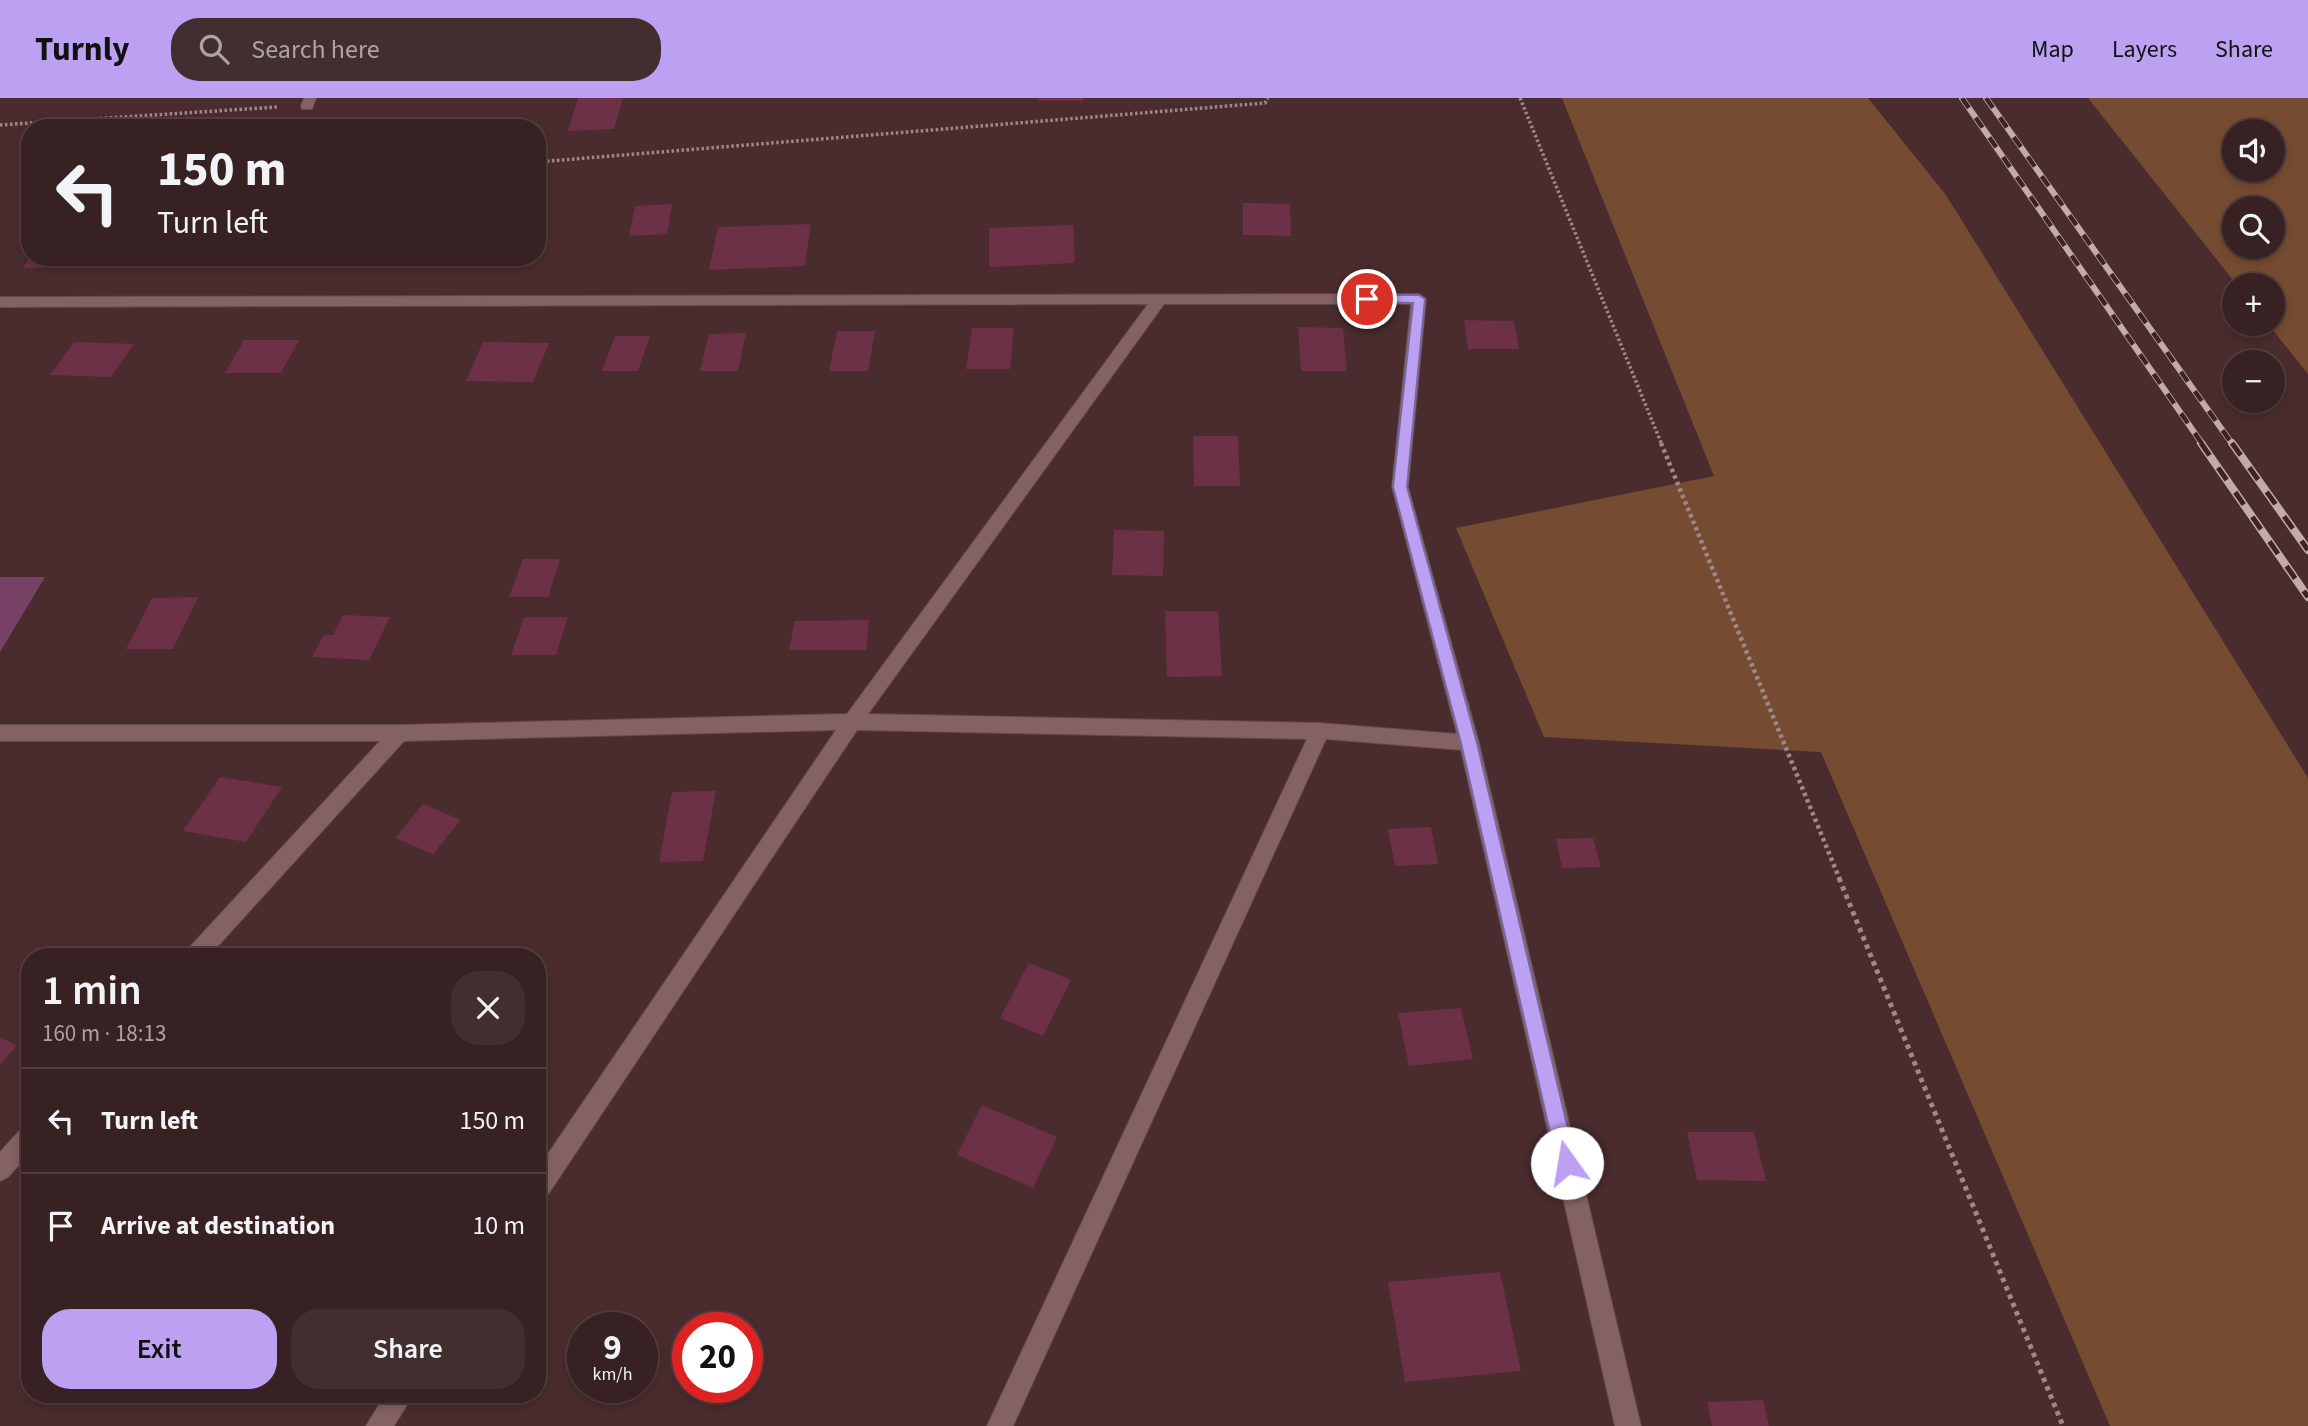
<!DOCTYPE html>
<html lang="en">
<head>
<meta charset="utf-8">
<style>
  :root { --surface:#382122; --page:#432e2f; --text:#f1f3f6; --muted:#aba3a5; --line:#523e40; --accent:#bca0f2 }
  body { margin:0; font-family:"Source Sans 3",sans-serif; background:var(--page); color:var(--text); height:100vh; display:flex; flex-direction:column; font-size:26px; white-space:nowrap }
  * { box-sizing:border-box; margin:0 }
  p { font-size:23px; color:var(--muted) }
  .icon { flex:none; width:38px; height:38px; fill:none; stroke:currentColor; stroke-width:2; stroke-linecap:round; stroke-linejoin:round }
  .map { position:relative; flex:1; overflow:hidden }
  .sheet { position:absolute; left:21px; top:850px; width:525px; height:455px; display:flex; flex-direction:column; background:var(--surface); border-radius:28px; box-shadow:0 4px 10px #0003,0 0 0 2px var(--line) }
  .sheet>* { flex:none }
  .top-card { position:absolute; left:21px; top:21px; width:525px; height:147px; border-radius:28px; box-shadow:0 4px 10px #0003,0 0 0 2px var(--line); background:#382122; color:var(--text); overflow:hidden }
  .controls { position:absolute; left:2222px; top:21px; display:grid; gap:14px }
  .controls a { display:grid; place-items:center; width:63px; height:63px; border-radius:50%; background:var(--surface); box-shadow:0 4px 10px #0003,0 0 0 2px var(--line); font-size:35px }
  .speed { position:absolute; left:567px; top:1214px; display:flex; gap:14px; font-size:35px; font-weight:700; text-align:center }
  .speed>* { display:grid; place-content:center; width:91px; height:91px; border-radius:50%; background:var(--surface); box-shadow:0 4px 10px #0003,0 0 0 2px var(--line); line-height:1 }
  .speed small { font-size:18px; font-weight:400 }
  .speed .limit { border:10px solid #d22; background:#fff; color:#111 }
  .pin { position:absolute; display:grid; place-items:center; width:60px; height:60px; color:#fff; margin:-30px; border:4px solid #fff; border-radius:50%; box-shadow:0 2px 7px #0007 }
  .me { position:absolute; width:77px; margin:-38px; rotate:347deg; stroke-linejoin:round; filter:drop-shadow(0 0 5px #0008) }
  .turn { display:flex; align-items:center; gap:24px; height:147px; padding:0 21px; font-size:32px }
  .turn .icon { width:91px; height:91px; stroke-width:2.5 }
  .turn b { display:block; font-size:49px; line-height:60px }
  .round { display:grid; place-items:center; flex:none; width:74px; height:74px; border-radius:28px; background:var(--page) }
  .overview { display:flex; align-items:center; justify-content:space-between; height:119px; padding:0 21px }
  h1 { font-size:42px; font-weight:600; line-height:52px }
  .action { display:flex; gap:14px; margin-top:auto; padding:14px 21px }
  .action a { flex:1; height:80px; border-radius:28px; background:var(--accent); color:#111; font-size:28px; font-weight:600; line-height:80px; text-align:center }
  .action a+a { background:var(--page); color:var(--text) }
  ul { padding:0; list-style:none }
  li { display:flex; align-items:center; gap:21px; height:105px; padding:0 21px; border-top:2px solid var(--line) }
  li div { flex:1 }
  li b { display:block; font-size:26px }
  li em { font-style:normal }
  header { display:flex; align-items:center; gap:42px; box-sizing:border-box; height:98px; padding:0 35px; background:var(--accent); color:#111 }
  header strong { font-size:33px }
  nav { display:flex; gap:38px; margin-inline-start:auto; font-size:24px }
  .search { width:490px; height:63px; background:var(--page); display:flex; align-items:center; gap:18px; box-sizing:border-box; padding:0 24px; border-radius:28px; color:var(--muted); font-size:26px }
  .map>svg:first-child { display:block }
  .green { fill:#754c31; fill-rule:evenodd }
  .water { fill:#784267 }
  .building { fill:#6c3047 }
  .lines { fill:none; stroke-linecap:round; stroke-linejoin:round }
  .service-casing { stroke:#62494a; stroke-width:2 }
  .path-far2 { stroke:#a08788; stroke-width:3.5; stroke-dasharray:2.5 2.5; stroke-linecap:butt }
  .path-far1 { stroke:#a08788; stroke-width:4.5; stroke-dasharray:3.5 3.5; stroke-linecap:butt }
  .path { stroke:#a08788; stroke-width:5; stroke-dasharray:4.5 4.5; stroke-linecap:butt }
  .service { fill:#846263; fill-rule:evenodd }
  .rail-far1-casing { stroke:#c2abac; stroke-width:6 }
  .rail-casing { stroke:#c2abac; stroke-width:8 }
  .rail-far1 { stroke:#3f2224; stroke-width:4.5; stroke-dasharray:12; stroke-linecap:butt }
  .rail { stroke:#3f2224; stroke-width:5; stroke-dasharray:15; stroke-linecap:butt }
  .route { fill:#bca0f2; stroke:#7a689d; stroke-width:2 }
</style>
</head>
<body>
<header>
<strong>Turnly</strong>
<div class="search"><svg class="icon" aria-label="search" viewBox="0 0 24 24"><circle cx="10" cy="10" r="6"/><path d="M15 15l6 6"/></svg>Search here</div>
<nav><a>Map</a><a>Layers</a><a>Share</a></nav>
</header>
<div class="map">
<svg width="2308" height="1328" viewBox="0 0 2308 1328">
  <rect width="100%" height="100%" fill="#4a2c2e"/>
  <!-- green -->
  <g class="green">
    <polygon points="1562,0 1868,0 1946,97 2308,680 2308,1328 2110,1328 1821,654 1544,639 1456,430 1714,378"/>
    <path d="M2088 0H2308V276L2268 226H2273V187H2237ZM2235 33H2273V72H2235ZM2235 110H2273V149H2235Z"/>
  </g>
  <!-- water -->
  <polygon class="water" points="0,479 45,479 0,554"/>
  <!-- building -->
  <g class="building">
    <polygon points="578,0 623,0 614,31 568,33"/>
    <rect x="1039" y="0" width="44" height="3"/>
    <polygon points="1243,105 1290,106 1291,138 1243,137"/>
    <polygon points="672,106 667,136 629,138 635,108"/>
    <polygon points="811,126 805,168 709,172 718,129"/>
    <polygon points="1073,127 1075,165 989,169 989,130"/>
    <polygon points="31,159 78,159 71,169 23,170"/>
    <polygon points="1464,222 1514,223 1519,251 1468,251"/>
    <polygon points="1298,229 1343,230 1347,273 1301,273"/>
    <polygon points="972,230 1014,230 1010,271 966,271"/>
    <polygon points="837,233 875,233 868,273 829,273"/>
    <polygon points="746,235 738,273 700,273 709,236"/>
    <polygon points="615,238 650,238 638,273 602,273"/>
    <polygon points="244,242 299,242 281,275 225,275"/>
    <polygon points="74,244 134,246 111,279 50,277"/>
    <polygon points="483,244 549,245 533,284 466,283"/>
    <polygon points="1193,338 1238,338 1240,388 1194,388"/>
    <polygon points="1114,432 1164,433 1163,478 1112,477"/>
    <polygon points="523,461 560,461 548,499 509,499"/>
    <polygon points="198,499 173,551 126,551 152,500"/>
    <polygon points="1165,513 1218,513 1222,578 1167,579"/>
    <polygon points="343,517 390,519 369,562 312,559 324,537 333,537"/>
    <polygon points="524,519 568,519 556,557 511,557"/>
    <polygon points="869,522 866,552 789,552 795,523"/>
    <polygon points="220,679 282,689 246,744 183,733"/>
    <polygon points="716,693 703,763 659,764 672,694"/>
    <polygon points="423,706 461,722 433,756 395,740"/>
    <polygon points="1431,729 1438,766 1395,768 1388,731"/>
    <polygon points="1593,740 1601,769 1562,770 1556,741"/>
    <polygon points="1029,865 1071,882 1043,938 1000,920"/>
    <polygon points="1461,910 1473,961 1409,968 1398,915"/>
    <polygon points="0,939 17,948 0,966"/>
    <polygon points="982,1007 1057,1039 1033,1090 957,1057"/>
    <polygon points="1687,1034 1754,1034 1766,1083 1697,1082"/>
    <polygon points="1500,1174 1521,1273 1405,1284 1388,1184"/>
    <polygon points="1763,1302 1769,1328 1712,1328 1707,1304"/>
  </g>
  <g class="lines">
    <!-- service casing -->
    <g class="service-casing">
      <g id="service">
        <polygon points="304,0 316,0 312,11 302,11 301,8"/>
        <path d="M1419 196 1426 201 1408 389 1479 645 1641 1328H1615L1461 652 1326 641 1013 1328H987L1307 641 857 632 545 1101 537 1105V1072L836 632 404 643 208 859H183L187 852 380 643H0V627H399L847 616 1148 206 0 209V199ZM1164 206H1411L1392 389 1457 636 1320 625 868 616Z"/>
        <polygon points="30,1027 30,1055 8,1079 0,1083 0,1054 22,1030"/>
        <polygon points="385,1297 413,1297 394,1328 366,1328"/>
      </g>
    </g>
    <!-- path-far2 -->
    <g class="path-far2">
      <polyline points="1520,0 1662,347"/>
      <polyline points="0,27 277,9"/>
      <polyline points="537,64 1265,5 1268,0"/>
    </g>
    <!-- path-far1 -->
    <polyline class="path-far1" points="1661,345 1840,782"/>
    <!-- path -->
    <polyline class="path" points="1839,780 2063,1328"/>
    <!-- service -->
    <use href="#service" class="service"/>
    <!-- rail-far1 casing -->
    <g class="rail-far1-casing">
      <g id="rail-far1">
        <polyline points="1962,0 2203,347"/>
        <polyline points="1986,0 2233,347"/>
      </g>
    </g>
    <!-- rail casing -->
    <g class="rail-casing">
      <g id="rail">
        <polyline points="2201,345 2308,499"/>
        <polyline points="2232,345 2308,452"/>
      </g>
    </g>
    <!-- rail-far1 -->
    <use href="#rail-far1" class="rail-far1"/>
    <!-- rail -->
    <use href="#rail" class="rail"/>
  </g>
  <!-- route -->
  <polygon class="route" points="1367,197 1419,197 1425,201 1407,389 1477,645 1576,1065 1574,1072 1567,1075 1560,1072 1557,1065 1461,645 1393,389 1413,205 1363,204 1361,201"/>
</svg>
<div class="controls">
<a><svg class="icon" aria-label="sound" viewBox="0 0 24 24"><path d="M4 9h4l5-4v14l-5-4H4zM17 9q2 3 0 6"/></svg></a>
<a><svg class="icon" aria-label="search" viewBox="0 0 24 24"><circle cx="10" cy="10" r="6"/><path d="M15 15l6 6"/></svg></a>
<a>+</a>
<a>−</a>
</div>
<div class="speed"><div>9<small>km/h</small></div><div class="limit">20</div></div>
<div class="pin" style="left:1367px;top:201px;background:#d93025"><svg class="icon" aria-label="arrive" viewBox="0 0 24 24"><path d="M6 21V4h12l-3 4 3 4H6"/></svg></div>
<svg class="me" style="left:1567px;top:1065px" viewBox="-20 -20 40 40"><circle r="19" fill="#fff"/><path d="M0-13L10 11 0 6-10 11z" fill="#bca0f2"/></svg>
<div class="top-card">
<div class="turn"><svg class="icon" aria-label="left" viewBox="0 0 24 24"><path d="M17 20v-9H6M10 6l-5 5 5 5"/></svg><div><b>150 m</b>Turn left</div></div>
</div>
<section class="sheet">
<div class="overview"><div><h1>1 min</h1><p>160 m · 18:13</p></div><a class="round"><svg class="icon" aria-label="close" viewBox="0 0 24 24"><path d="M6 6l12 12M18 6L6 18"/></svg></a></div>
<ul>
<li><svg class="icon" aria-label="left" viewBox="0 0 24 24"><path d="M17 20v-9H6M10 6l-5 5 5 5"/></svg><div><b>Turn left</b></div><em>150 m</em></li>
<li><svg class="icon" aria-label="arrive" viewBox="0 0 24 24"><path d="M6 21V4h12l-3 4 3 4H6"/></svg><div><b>Arrive at destination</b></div><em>10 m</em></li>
</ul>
<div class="action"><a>Exit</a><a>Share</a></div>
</section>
</div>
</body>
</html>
